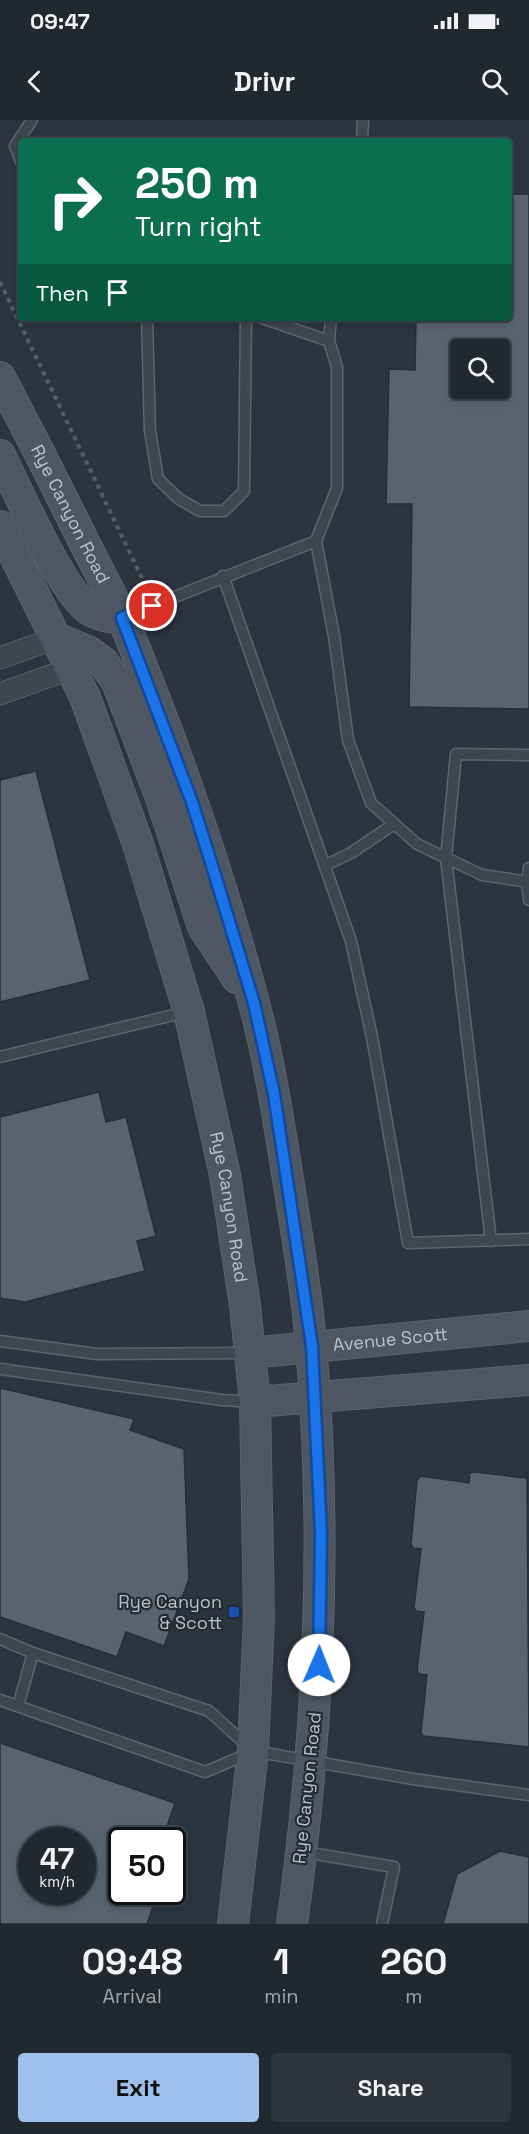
<!DOCTYPE html>
<html lang="en">
<head>
<meta charset="utf-8">
<style>
  :root { --surface:#202830; --page:#2d343c; --text:#f1f3f6; --muted:#a2a6ab; --line:#3d444c; --accent:#9ec0ec }
  body { margin:0; font-family:"Space Grotesk",sans-serif; background:var(--page); color:var(--text); height:100vh; display:flex; flex-direction:column; font-size:22px; white-space:nowrap }
  * { box-sizing:border-box; margin:0 }
  p { font-size:20px; color:var(--muted) }
  .icon { flex:none; width:33px; height:33px; fill:none; stroke:currentColor; stroke-width:2; stroke-linecap:round; stroke-linejoin:round }
  .map { position:relative; height:1804px; overflow:hidden }
  .drawer { display:flex; flex-direction:column; background:var(--surface); flex:1 }
  .drawer>* { flex:none }
  .guide { position:absolute; left:18px; top:18px; width:494px; height:183px; border-radius:6px; box-shadow:0 3px 9px #0003,0 0 0 2px var(--line); background:#0b6e4f; color:#fff; overflow:hidden }
  .buttons { position:absolute; left:450px; top:219px; display:grid; gap:12px }
  .buttons a { display:grid; place-items:center; width:60px; height:60px; border-radius:6px; background:var(--surface); box-shadow:0 3px 9px #0003,0 0 0 2px var(--line); font-size:30px }
  .speed { position:absolute; left:18px; top:1707px; display:flex; gap:12px; font-size:30px; font-weight:700; text-align:center }
  .speed>* { display:grid; place-content:center; width:78px; height:78px; border-radius:50%; background:var(--surface); box-shadow:0 3px 9px #0003,0 0 0 2px var(--line); line-height:1 }
  .speed small { font-size:15px; font-weight:400 }
  .speed .limit { border:3px solid #111; border-radius:9px; background:#fff; color:#111 }
  .pin { position:absolute; display:grid; place-items:center; width:51px; height:51px; color:#fff; margin:-26px; border:3px solid #fff; border-radius:50%; box-shadow:0 2px 6px #0007 }
  .me { position:absolute; width:66px; margin:-33px; rotate:1deg; stroke-linejoin:round; filter:drop-shadow(0 0 4px #0008) }
  .turn { display:flex; align-items:center; gap:21px; height:126px; padding:0 18px; font-size:27px }
  .turn .icon { width:78px; height:78px; stroke-width:2.5 }
  .turn b { display:block; font-size:42px; line-height:51px }
  .then { display:flex; align-items:center; height:57px; padding:0 18px; background:#0003; gap:12px; font-size:22px }
  .eta { display:flex; justify-content:space-evenly; align-items:center; height:102px; text-align:center }
  .eta b { font-size:36px; font-weight:700; line-height:42px }
  .cta { display:flex; gap:12px; margin-top:auto; padding:12px 18px }
  .cta a { flex:1; height:69px; border-radius:6px; background:var(--accent); color:#111; font-size:24px; font-weight:700; line-height:69px; text-align:center }
  .cta a+a { background:var(--page); color:var(--text) }
  .status { display:flex; justify-content:space-between; align-items:center; height:42px; padding:0 30px; background:var(--surface); direction:ltr }
  .status svg { height:16px; fill:currentColor }
  header { display:flex; justify-content:space-between; align-items:center; height:78px; padding:0 18px; background:var(--surface); font-size:27px; font-weight:700 }
  .map>svg:first-child { display:block }
  .building { fill:#59636f; stroke:#252d37; stroke-width:1.5; fill-rule:evenodd }
  .lines { fill:none; stroke-linecap:round; stroke-linejoin:round }
  .lane-casing { stroke:#5c646d; stroke-width:13 }
  .street-casing { stroke:#5c646d; stroke-width:23 }
  .secondary-casing { stroke:#5c646d; stroke-width:32 }
  .path { stroke:#4e6062; stroke-width:4; stroke-dasharray:4.5 4.5; stroke-linecap:butt }
  .lane { stroke:#3e4650; stroke-width:10 }
  .street { stroke:#3e4650; stroke-width:21 }
  .secondary { stroke:#4d5662; stroke-width:30 }
  .route-casing { stroke:#114b97; stroke-width:15 }
  .route { stroke:#1a73e8; stroke-width:10 }
  .transit-dot { fill:#1a4fb4; stroke:#232b35; stroke-width:2 }
  .labels { text-anchor:middle; stroke-width:4.5; stroke-linejoin:round; paint-order:stroke }
  .street-label { font-size:18px; fill:#bbc2ca; stroke:#232b35 }
  .poi-label { font-size:18px; fill:#bbc2ca; stroke:#232b35; text-anchor:end }
</style>
</head>
<body>
<div class="status"><b>09:47</b><svg viewBox="0 0 49 12"><path d="M0 12V9h3v3zM5 12V6h3v6zM10 12V3h3v9zM15 12V0h3v12zM26 1h20v11H26zM47 4h2v5h-2z"/></svg></div>
<header><svg class="icon" aria-label="back" viewBox="0 0 24 24"><path d="M15 5l-7 7 7 7"/></svg>Drivr<svg class="icon" aria-label="search" viewBox="0 0 24 24"><circle cx="10" cy="10" r="6"/><path d="M15 15l6 6"/></svg></header>
<div class="map">
<svg width="529" height="1804" viewBox="0 0 529 1804">
  <rect width="100%" height="100%" fill="#2a3540"/>
  <!-- building -->
  <g class="building">
    <path d="M508 74H529V589L409 587 412 384H386L389 249 415 250 416 198H508ZM460 230H500V268H460Z"/>
    <polygon points="36,651 90,860 0,882 0,660"/>
    <polygon points="99,972 106,1002 126,997 156,1116 137,1121 145,1151 25,1182 0,1178 0,997"/>
    <polygon points="0,1268 134,1299 130,1310 184,1329 189,1459 164,1526 126,1512 117,1537 0,1497"/>
    <polygon points="527,1349 529,1627 423,1616 421,1613 427,1555 419,1554 417,1550 424,1492 416,1491 414,1487 421,1429 413,1428 411,1424 417,1360 421,1356 469,1363 470,1353 475,1352 526,1358"/>
    <path d="M0 1623 175 1683 162 1720H122V1772H158L147 1804H0ZM32 1720H82V1772H32Z"/>
    <polygon points="500,1731 529,1737 529,1804 443,1804 457,1754"/>
  </g>
  <g class="lines">
    <!-- lane casing -->
    <g class="lane-casing">
      <g id="lane">
        <polyline points="362,21 363,0"/>
        <polyline points="21,42 15,26 32,0"/>
        <polyline points="147,198 150,311 158,359 179,379 200,391 224,391 244,371 246,198"/>
        <polyline points="262,198 329,221"/>
        <polyline points="331,198 329,221 337,247 337,368 316,421 334,516 348,620 371,683 417,724 482,755 529,762"/>
        <polyline points="223,456 351,821 372,917 408,1123 529,1119"/>
        <polyline points="124,497 316,421"/>
        <polyline points="326,745 351,733 394,704"/>
        <polyline points="529,748 527,762 529,780"/>
        <polyline points="0,937 186,892"/>
        <polyline points="491,1121 446,738 456,634 529,635"/>
        <polyline points="0,1221 97,1234 247,1233"/>
        <polyline points="0,1249 222,1280 254,1282"/>
        <polyline points="0,1519 33,1533"/>
        <polyline points="0,1580 205,1652 250,1633"/>
        <polyline points="18,1586 33,1533 209,1591 253,1631 413,1659 529,1675"/>
        <polyline points="304,1732 394,1747 382,1804"/>
      </g>
    </g>
    <!-- street casing -->
    <g class="street-casing">
      <g id="street">
        <polyline points="0,538 56,518"/>
        <polyline points="0,574 72,548"/>
      </g>
    </g>
    <!-- secondary casing -->
    <g class="secondary-casing">
      <g id="secondary">
        <path id="s1" d="M0 257C29 312 57 367 84 422 98 449 112 475 124 502 175 625 220 754 254 883 270 943 279 1004 289 1065 297 1118 307 1171 311 1225 328 1419 319 1612 292 1804"/>
        <path d="M0 335C18 371 59 466 87 488 98 496 109 498 122 498"/>
        <path id="s2" d="M0 406 85 577 138 724 189 892 225 1055 245 1185 255 1282 259 1497 253 1631 233 1804"/>
        <polyline points="56,518 88,531 103,542 117,562 161,678 203,807 237,858"/>
        <path id="s3" d="M250 1233 529 1206"/>
        <polyline points="255,1282 529,1260"/>
      </g>
    </g>
    <!-- path -->
    <polyline class="path" points="0,162 142,458"/>
    <!-- lane -->
    <use href="#lane" class="lane"/>
    <!-- street -->
    <use href="#street" class="street"/>
    <!-- secondary -->
    <use href="#secondary" class="secondary"/>
  </g>
  <g class="lines">
    <!-- route casing -->
    <g class="route-casing">
      <polyline id="route" points="152,486 122,498 192,682 214,752 254,883 274,974 312,1226 321,1413 319,1545"/>
    </g>
    <!-- route -->
    <use href="#route" class="route"/>
  </g>
  <!-- markers -->
  <rect class="transit-dot" x="228" y="1486" width="12" height="12" rx="3"/>
  <g class="labels">
    <!-- street labels -->
    <g class="street-label">
      <text dy="6" stroke="none"><textPath href="#s1" startOffset="154">Rye Canyon Road</textPath></text>
      <text dy="6" stroke="none"><textPath href="#s2" startOffset="722">Rye Canyon Road</textPath></text>
      <text dy="6" stroke="none"><textPath href="#s3" startOffset="141">Avenue Scott</textPath></text>
      <text transform="translate(307 1668) rotate(-84)" y="6">Rye Canyon Road</text>
    </g>
    <!-- poi labels -->
    <g class="poi-label">
      <text x="222" y="1488">Rye Canyon<tspan x="222" dy="21">&amp; Scott</tspan></text>
    </g>
  </g>
</svg>
<div class="buttons">
<a><svg class="icon" aria-label="search" viewBox="0 0 24 24"><circle cx="10" cy="10" r="6"/><path d="M15 15l6 6"/></svg></a>
</div>
<div class="speed"><div>47<small>km/h</small></div><div class="limit">50</div></div>
<div class="pin" style="left:152px;top:486px;background:#d93025"><svg class="icon" aria-label="arrive" viewBox="0 0 24 24"><path d="M6 21V4h12l-3 4 3 4H6"/></svg></div>
<svg class="me" style="left:319px;top:1545px" viewBox="-20 -20 40 40"><circle r="19" fill="#fff"/><path d="M0-13L10 11 0 6-10 11z" fill="#1a73e8"/></svg>
<div class="guide">
<div class="turn"><svg class="icon" aria-label="right" viewBox="0 0 24 24"><path d="M7 20v-9h11M14 6l5 5-5 5"/></svg><div><b>250 m</b>Turn right</div></div>
<div class="then">Then<svg class="icon" aria-label="arrive" viewBox="0 0 24 24"><path d="M6 21V4h12l-3 4 3 4H6"/></svg></div>
</div>
</div>
<section class="drawer">
<div class="eta">
<div><b>09:48</b><p>Arrival</p></div>
<div><b>1</b><p>min</p></div>
<div><b>260</b><p>m</p></div>
</div>
<div class="cta"><a>Exit</a><a>Share</a></div>
</section>
</body>
</html>
